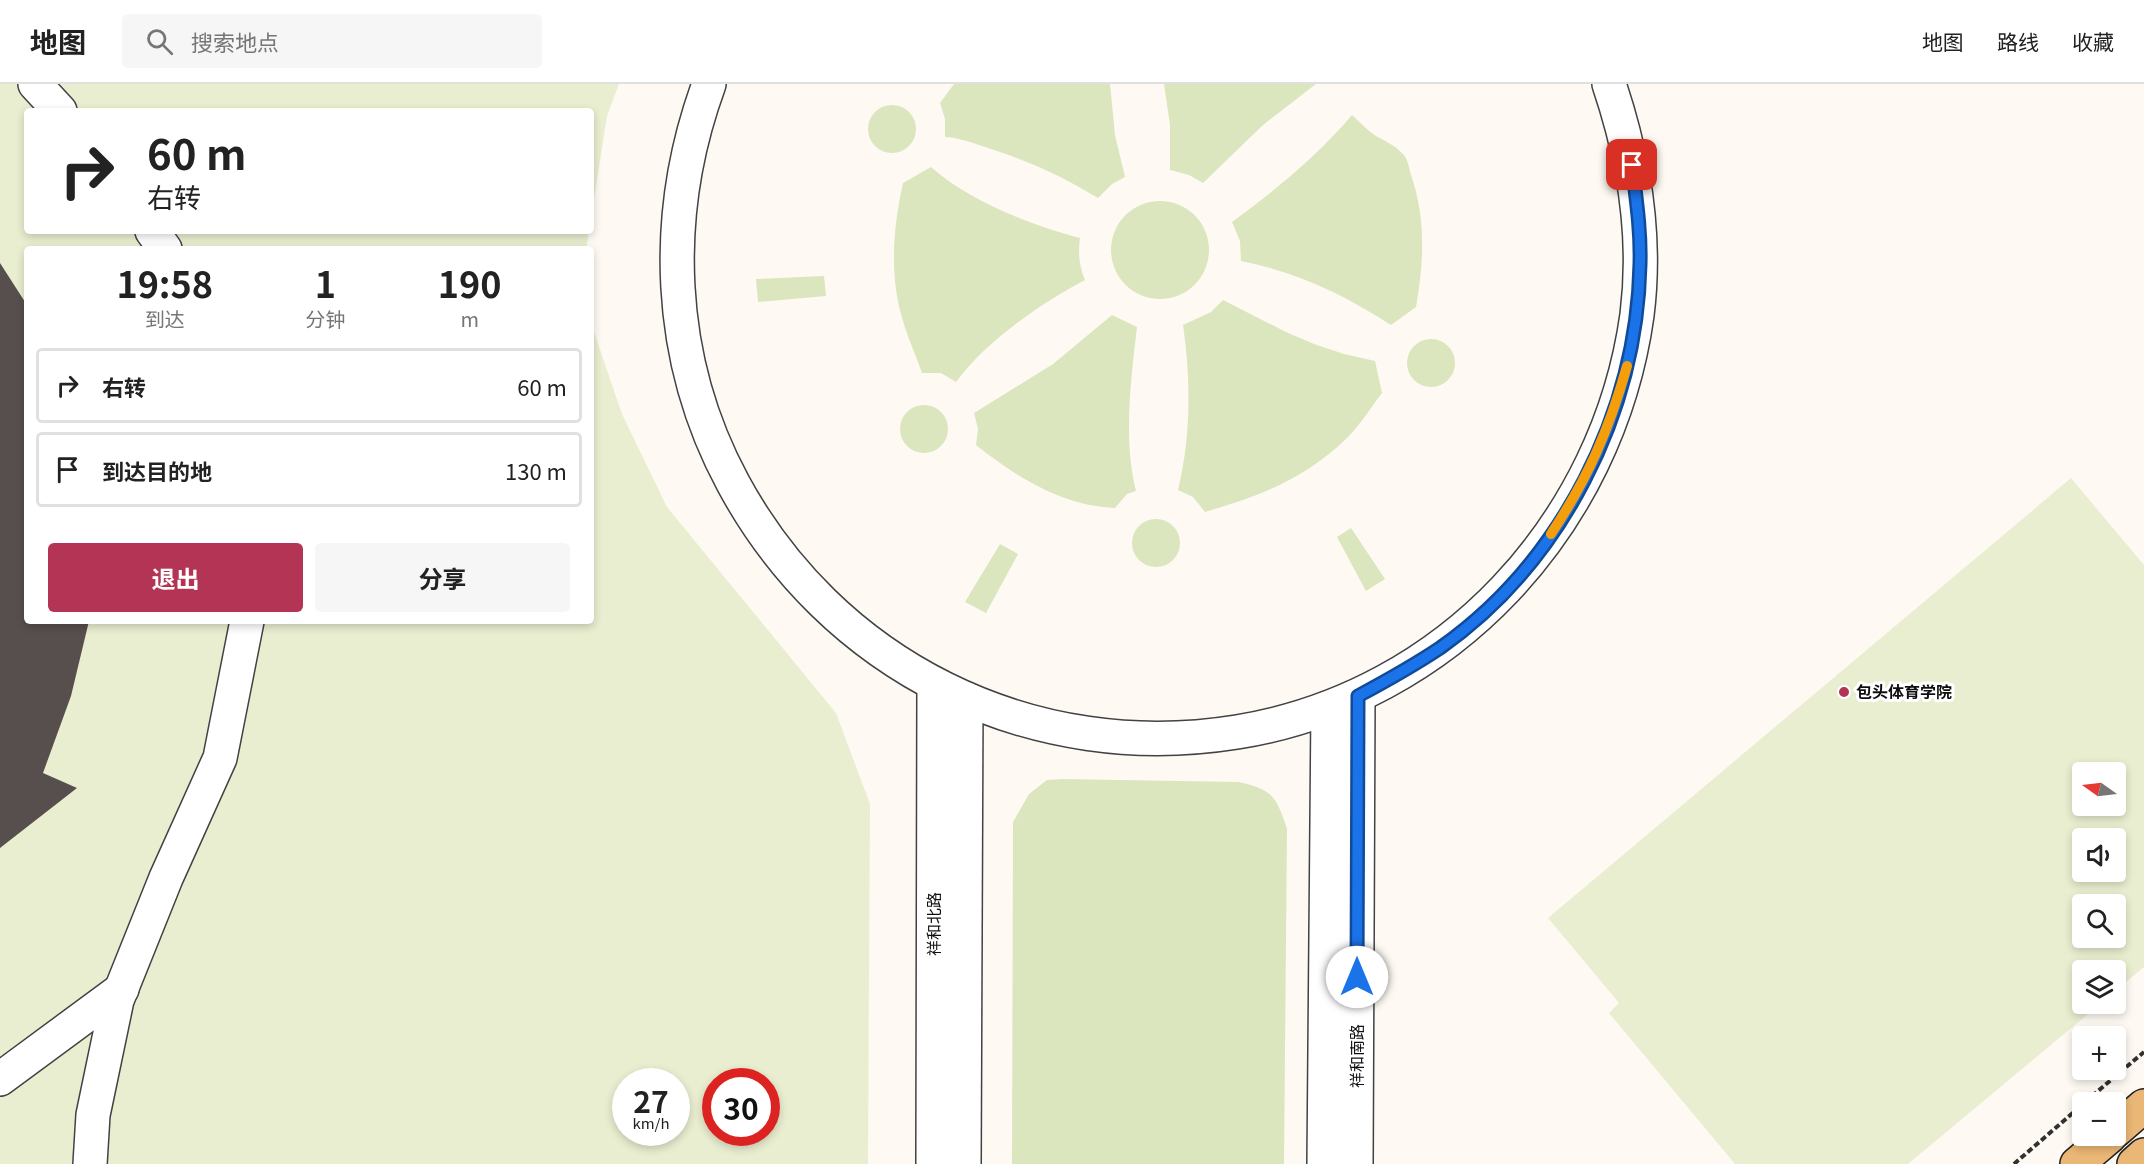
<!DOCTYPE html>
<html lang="zh">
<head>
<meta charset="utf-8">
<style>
  :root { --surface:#fff; --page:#f6f6f6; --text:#222; --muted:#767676; --line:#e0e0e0; --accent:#b33454 }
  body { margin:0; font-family:Georgia,"Noto Sans SC",serif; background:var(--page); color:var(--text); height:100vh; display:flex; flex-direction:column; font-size:22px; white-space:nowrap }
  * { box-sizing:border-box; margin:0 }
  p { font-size:20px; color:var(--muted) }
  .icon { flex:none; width:33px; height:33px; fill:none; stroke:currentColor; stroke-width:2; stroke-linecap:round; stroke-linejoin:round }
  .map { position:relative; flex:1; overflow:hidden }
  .side { position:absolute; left:24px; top:162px; width:570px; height:378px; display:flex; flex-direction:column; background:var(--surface); border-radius:6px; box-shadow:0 3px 9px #0003 }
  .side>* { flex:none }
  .guide { position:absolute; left:24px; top:24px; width:570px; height:126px; border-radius:6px; box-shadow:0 3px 9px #0003; background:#fff; color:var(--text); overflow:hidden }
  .needle { width:39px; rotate:284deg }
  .tools { position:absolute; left:2072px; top:678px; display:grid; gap:12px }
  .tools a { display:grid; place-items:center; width:54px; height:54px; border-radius:6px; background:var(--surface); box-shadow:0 3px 9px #0003; font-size:30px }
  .speed { position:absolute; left:612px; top:984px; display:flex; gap:12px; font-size:30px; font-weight:700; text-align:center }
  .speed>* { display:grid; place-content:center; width:78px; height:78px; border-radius:50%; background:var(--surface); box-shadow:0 3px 9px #0003; line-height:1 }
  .speed small { font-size:15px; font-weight:400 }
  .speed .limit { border:9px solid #d22; background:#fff; color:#111 }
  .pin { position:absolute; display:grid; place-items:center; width:51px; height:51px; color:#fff; margin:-26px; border-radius:12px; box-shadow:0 3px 9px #0006 }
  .me { position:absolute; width:66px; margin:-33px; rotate:0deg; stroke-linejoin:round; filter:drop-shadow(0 0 4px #0008) }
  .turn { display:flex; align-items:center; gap:21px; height:126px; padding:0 24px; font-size:27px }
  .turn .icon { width:78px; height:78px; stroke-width:2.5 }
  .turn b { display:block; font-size:42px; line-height:51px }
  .eta { display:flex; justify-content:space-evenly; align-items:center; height:102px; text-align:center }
  .eta b { font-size:36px; font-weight:700; line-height:42px }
  .cta { display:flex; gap:12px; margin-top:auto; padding:12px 24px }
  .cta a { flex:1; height:69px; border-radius:6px; background:var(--accent); color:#fff; font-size:24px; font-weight:700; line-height:69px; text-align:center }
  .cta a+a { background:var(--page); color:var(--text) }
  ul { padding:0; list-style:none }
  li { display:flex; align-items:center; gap:18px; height:75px; margin:0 12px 9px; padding:0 12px; border:3px solid var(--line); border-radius:6px }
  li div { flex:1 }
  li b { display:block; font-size:22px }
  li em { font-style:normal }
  header { display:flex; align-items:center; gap:36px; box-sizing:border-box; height:84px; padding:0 30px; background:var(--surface); border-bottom:2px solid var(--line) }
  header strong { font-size:28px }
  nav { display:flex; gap:33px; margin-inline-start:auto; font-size:21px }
  .search { width:420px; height:54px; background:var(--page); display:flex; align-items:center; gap:15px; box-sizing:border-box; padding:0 21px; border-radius:6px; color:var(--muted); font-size:22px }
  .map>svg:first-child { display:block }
  .green { fill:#dbe6bf }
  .pitch { fill:#eaeed0; fill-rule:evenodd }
  .building { fill:#574f4d }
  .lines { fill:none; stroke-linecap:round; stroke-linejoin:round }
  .minor-casing { stroke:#424242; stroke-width:36 }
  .major-casing { stroke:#202020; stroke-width:36 }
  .path { stroke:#313131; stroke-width:4; stroke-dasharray:6 3; stroke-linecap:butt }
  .minor { stroke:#fff; stroke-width:33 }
  .major { stroke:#ebb776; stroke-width:33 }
  .route-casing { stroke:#114b97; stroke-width:15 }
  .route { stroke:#1a73e8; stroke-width:10 }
  .slow { stroke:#f59e0b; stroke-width:10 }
  .poi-dot { fill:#b33454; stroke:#fff; stroke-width:2 }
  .labels { text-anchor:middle; stroke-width:6; stroke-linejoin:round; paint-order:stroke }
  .poi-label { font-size:16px; font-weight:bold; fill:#0f0f0f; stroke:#fff; text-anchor:start }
  .street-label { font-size:16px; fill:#0f0f0f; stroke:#fff }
</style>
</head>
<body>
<header>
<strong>地图</strong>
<div class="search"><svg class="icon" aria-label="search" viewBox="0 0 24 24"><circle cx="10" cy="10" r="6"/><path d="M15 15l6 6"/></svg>搜索地点</div>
<nav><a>地图</a><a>路线</a><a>收藏</a></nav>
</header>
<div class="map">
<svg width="2144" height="1080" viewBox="0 0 2144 1080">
  <rect width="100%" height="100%" fill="#fefaf3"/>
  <!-- green -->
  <g class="green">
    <path d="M954 0H1110L1115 51 1125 93 1112 100 1098 114C1064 93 1029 77 991 65 976 60 961 54 945 53V35L940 19Z"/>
    <polygon points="1164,0 1316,0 1263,41 1203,99 1189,91 1170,86 1170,41"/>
    <circle cx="892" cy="45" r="24"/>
    <path d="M1352 31C1360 38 1367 46 1376 52 1385 57 1396 62 1403 70 1408 75 1409 84 1411 91 1426 134 1424 178 1416 223L1391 241C1343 210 1297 188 1241 177L1240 157 1232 138C1276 106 1317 72 1352 31Z"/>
    <path d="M931 83C969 117 1031 141 1080 154 1078 169 1079 182 1085 196 1041 219 985 258 956 298L941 289H922C916 272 908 254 903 237 889 192 893 144 903 99Z"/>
    <circle cx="1160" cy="166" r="49"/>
    <polygon points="824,192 826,212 758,218 756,195"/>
    <path d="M1223 216 1286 248 1314 260 1344 270 1375 277 1382 309C1371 323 1361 340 1348 353 1304 396 1261 411 1205 428L1193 413 1178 406C1191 353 1191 295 1183 241L1211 228Z"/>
    <path d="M1112 231 1137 243C1131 295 1123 356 1136 407L1127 410 1115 424C1062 422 1016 393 976 361L978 345 974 329 1053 280Z"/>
    <circle cx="1431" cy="279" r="24"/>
    <circle cx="924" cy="345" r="24"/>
    <circle cx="1156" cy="459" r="24"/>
    <polygon points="1351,444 1385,495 1366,507 1337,453"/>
    <polygon points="1000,460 1018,470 986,529 965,518"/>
    <path d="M1062 695 1239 698C1273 706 1276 712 1287 745L1284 1080H1012L1013 738 1029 710 1047 696Z"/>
  </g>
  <!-- pitch -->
  <g class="pitch">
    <path d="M0 0H619L607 32 591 134V27H27V147H589L586 165H27V537H591V218L594 248 622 330 667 423 836 629 870 720 868 1080H0ZM626 998H676V1048H626ZM716 998H766V1048H716Z"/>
    <path d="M2071 394 2144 481V883L2115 907V886H2082V920H2100L1908 1080H1735L1609 929 1619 919 1548 834ZM2082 688H2115V722H2082ZM2082 754H2115V788H2082ZM2082 820H2115V854H2082Z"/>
  </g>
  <!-- building -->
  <polygon class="building" points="0,179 27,221 27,537 89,537 71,612 43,689 77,704 0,764"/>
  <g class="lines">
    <!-- minor casing -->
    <g class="minor-casing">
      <g id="minor">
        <polyline points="35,0 60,27"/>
        <path d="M709 0C661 131 666 275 733 399 781 488 854 560 945 605 1036 650 1137 664 1237 648 1448 614 1608 440 1637 231 1647 152 1634 74 1609 0"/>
        <polyline points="152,147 165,165"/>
        <polyline points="0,995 122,905"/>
        <polyline points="90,1080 93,1031 117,916 166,794 220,674 247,537"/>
        <polyline points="933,1080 934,600"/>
        <polyline points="964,1080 966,615"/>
        <polyline points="1324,1080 1328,624"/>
        <polyline points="1356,1080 1358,612"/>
      </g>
    </g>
    <!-- major casing -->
    <g class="major-casing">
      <g id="major">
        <polyline points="2115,1047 2144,1022"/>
        <polyline points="2077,1080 2110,1052"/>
        <polyline points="2134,1080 2144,1071"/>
      </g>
    </g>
    <!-- path -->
    <g class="path">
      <polyline points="2085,1018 2144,968"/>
      <polyline points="2014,1080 2082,1021"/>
    </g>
    <!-- minor -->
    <use href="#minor" class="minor"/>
    <!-- major -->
    <use href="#major" class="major"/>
  </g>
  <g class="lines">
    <!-- route casing -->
    <g class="route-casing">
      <path id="route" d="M1357 893 1358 612C1386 597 1413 582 1440 564 1562 478 1637 329 1640 180 1641 146 1636 114 1632 81"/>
    </g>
    <!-- route -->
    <use href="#route" class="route"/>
    <!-- slow -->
    <path class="slow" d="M1551 450C1588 394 1609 346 1627 282"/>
  </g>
  <!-- markers -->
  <circle class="poi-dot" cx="1844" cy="608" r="6"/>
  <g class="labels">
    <!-- poi labels -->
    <g class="poi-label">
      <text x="1856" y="614">包头体育学院</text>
    </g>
    <!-- street labels -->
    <g class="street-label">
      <text transform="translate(934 840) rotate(-90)" y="6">祥和北路</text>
      <text transform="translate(1357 972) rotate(-90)" y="6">祥和南路</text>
    </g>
  </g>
</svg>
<div class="tools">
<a><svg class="needle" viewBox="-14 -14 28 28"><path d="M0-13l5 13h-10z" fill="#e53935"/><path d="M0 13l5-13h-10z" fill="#767676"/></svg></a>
<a><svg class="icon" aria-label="sound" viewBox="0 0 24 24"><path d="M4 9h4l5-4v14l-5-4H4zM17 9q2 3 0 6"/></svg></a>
<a><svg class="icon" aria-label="search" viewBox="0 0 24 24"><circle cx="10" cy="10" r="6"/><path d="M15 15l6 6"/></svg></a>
<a><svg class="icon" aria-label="layers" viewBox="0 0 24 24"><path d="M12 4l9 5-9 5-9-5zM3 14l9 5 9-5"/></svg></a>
<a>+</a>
<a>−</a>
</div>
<div class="speed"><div>27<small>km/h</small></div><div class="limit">30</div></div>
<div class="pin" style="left:1632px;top:81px;background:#d93025"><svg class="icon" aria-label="arrive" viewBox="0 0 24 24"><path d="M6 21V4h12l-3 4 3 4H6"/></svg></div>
<svg class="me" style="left:1357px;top:893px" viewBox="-20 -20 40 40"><circle r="19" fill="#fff"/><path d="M0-13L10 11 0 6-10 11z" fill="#1a73e8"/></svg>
<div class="guide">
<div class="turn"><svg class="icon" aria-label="right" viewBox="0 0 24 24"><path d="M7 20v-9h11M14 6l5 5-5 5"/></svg><div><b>60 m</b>右转</div></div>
</div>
<section class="side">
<div class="eta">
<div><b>19:58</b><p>到达</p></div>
<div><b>1</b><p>分钟</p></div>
<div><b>190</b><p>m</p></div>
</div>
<ul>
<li><svg class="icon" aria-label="right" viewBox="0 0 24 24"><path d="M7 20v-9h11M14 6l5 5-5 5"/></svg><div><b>右转</b></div><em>60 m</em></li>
<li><svg class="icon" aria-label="arrive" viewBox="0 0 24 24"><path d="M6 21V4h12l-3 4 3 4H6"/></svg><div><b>到达目的地</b></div><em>130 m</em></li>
</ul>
<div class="cta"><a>退出</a><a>分享</a></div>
</section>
</div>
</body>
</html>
